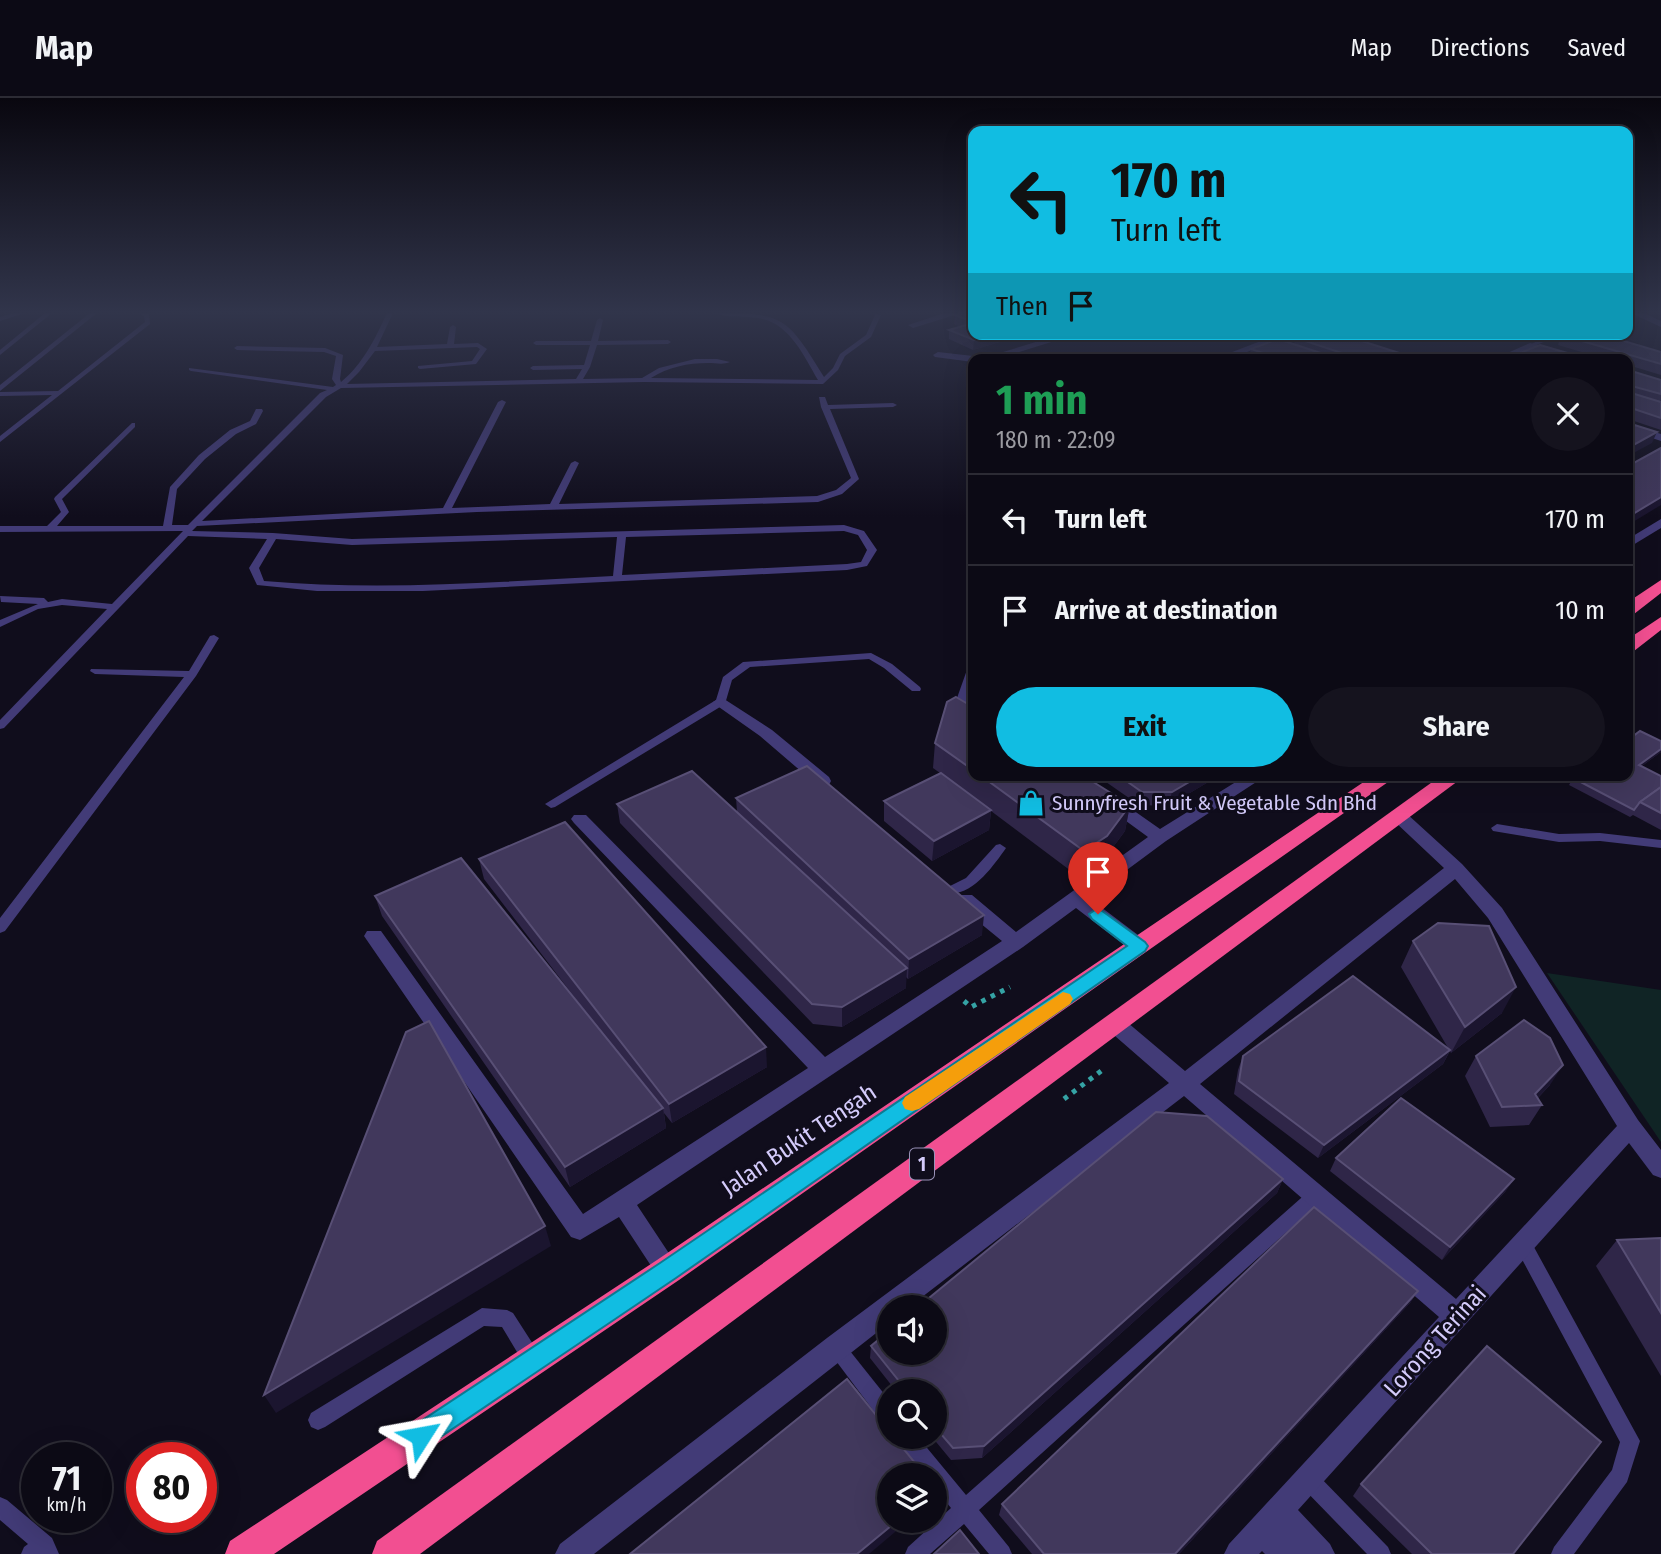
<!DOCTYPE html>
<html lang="en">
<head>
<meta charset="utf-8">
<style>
  :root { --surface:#0c0a15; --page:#15131e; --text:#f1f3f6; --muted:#9a9aa0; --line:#2c2b34; --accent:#11bde2 }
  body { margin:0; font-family:"Fira Sans Condensed",sans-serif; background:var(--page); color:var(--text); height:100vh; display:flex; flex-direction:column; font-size:26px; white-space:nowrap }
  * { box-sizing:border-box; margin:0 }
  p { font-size:23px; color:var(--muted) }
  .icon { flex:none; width:38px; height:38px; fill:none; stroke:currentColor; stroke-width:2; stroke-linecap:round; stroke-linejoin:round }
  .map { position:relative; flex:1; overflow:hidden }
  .details { position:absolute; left:968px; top:256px; width:665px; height:427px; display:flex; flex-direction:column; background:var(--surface); border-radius:14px; box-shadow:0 7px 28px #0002,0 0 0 2px var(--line) }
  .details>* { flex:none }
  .hud { position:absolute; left:968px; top:28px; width:665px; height:214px; border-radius:14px; box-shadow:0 7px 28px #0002,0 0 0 2px var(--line); background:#11bde2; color:#111; overflow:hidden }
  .tools { position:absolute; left:877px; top:1197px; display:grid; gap:14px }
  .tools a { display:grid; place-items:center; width:70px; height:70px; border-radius:50%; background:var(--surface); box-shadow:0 7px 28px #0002,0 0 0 2px var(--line); font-size:35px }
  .speed { position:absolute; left:21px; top:1344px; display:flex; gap:14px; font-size:35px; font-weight:700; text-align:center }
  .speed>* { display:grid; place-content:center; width:91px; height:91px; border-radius:50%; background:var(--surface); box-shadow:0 7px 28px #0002,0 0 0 2px var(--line); line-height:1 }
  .speed small { font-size:18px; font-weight:400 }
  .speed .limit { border:10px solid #d22; background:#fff; color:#111 }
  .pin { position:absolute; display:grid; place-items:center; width:60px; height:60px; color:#fff; margin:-72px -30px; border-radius:50% 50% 50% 0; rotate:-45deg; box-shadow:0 0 7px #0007 }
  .pin .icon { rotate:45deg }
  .me { position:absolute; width:77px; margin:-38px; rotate:56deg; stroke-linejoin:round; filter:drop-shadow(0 0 5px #0008) }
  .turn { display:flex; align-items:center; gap:24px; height:147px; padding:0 28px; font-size:32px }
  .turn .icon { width:91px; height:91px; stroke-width:2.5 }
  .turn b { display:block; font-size:49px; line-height:60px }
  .then { display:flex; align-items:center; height:66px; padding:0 28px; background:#0003; gap:14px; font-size:26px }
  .round { display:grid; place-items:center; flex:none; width:74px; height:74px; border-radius:37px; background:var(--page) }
  .summary { display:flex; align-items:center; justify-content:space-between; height:119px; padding:0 28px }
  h1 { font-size:42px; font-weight:700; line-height:52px; color:#1e9e55 }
  .action { display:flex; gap:14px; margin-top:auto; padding:14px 28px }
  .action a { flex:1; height:80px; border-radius:42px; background:var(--accent); color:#111; font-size:28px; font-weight:700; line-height:80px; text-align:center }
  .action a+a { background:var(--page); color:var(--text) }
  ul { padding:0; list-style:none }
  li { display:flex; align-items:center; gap:21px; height:91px; padding:0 28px; border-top:2px solid var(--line) }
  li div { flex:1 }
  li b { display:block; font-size:26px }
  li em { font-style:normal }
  header { display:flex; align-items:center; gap:42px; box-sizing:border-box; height:98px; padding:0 35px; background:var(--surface); border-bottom:2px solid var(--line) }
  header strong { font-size:33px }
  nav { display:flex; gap:38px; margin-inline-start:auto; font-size:24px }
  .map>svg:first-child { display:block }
  .green { fill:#102425 }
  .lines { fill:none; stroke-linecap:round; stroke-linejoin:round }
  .path { stroke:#35a3a5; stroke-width:5; stroke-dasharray:4.5 6; stroke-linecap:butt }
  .lane { fill:#423b77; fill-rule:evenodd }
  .street { fill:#423b77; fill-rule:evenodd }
  .highway { fill:#f24f91; fill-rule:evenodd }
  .wall { fill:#2f2648 }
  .shaded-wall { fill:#1b152f }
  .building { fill:#41385c; stroke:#584f75; stroke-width:2 }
  .route { fill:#11bde2; stroke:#0b7b93; stroke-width:2 }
  .slow { fill:#f59e0b }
  .labels { text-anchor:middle; stroke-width:6; stroke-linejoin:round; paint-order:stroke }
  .shield { fill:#100d1c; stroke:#9992b8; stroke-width:2 }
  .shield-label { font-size:19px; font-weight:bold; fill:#d4cbfb }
  .poi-label { font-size:21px; fill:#d4cbfb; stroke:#100d1c; text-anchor:start }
  .near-street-label { font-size:24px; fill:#d4cbfb; stroke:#100d1c }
</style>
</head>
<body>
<header>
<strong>Map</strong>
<nav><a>Map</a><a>Directions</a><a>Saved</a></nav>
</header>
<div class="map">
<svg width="1661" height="1456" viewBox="0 0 1661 1456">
  <rect width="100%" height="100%" fill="#100d1c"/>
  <!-- green -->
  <polygon class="green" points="1547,875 1661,892 1661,1044"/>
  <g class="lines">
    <!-- path -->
    <g class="path">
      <polyline points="964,903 971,909 1010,889"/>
      <polyline points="1064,1001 1105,970"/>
    </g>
    <!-- lane -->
    <g class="lane">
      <polygon points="13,215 25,215 0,223 0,219"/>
      <polygon points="45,215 52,215 0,257 0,252"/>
      <polygon points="90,215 97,215 0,293 0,287"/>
      <polygon points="138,215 149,216 150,226 0,344 0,338 52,297 0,298 0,294 58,293 145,224 144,218"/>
      <path d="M387 215H393L377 249 447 246 450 229 453 227 456 229 454 246 478 245 487 251 476 266 420 271 418 270V268L472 263 480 251 477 249 375 253 359 274 347 286 576 281 582 271 533 272 530 270 533 268 584 267 590 247H536L533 245 536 243H591L597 222 600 220 603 222 598 243 668 242 671 244 668 246 597 247 590 269 583 281 642 280 659 270 695 261H717L730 264C723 267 716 265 708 265 688 265 668 269 651 280L818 282C804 258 789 224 758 220 744 218 728 220 714 215 785 215 787 219 824 279L833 270 840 256 866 237 875 217 873 215 881 217 871 239 845 258 838 272 823 286 644 284 341 290 326 299 202 423 443 410 498 304 502 302 506 304 452 410 550 406 571 365 575 363 579 365 559 406 817 398 836 392 851 380 821 309 819 299H825L828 307 893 305 897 307 893 309 830 311 859 381 842 396 818 404 477 414 197 428 192 433 273 435 352 441 844 427 864 433 877 452 867 468 847 472 423 493H317L257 487 249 470 267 441 188 438 4 630 0 631V622L107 511 62 507 38 511 0 529V522L38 506 1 504 0 498 44 500 48 504 62 501 112 506 183 433 0 434V428H47L61 414 54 401 55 399 132 325H135V329L62 401 69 414 57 428H163L170 389 199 357 230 332 250 323 256 311H262L263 313 256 326 236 336 205 361 177 391 172 427H188L320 295 327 292 191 273 189 272V270L333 289 336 287 332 281 336 258 324 254 237 252 234 250 237 248 325 250 343 257 340 281 341 284C363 266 375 241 387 215ZM844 433 858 437 867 452 861 464 847 466 622 477 626 439ZM617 439 613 478C496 484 380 493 264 483L259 470 276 441 352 447Z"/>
      <polygon points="1553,236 1562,236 1532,249 1527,248"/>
      <polygon points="214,537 219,540 196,578 5,833 0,835 0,820 184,579 95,576 90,573 91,571 189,573 210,538"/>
      <polygon points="871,555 892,566 920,589 921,591 920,593 912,593 884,570 869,561 750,569 732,582 725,606 555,709 551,710 545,706 716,602 723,579 743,564"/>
      <polygon points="973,566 973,584 968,599 973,604 973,613 969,612 957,600 968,569"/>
      <polygon points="1497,726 1559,736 1600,735 1661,742 1661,750 1600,743 1559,744 1493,733 1491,730"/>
      <path d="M1000 746 1006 750C994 767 972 799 948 795L947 792 948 789 966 780 996 747Z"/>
      <polygon points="1315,1091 1321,1093 1323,1098 1321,1103 979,1412 1009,1449 1012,1456 989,1456 964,1426 930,1456 905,1456 908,1449 951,1410 934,1389 934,1377 925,1377 899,1346 896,1339 918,1339 966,1397 1309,1093"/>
      <polygon points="1523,1138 1529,1140 1640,1343 1627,1384 1574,1456 1551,1456 1554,1449 1612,1372 1620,1344 1517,1152 1514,1146 1517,1140"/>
      <polygon points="482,1210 507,1212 513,1215 540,1257 542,1263 540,1269 533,1272 526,1269 502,1229 484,1228 325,1329 318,1332 311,1329 308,1322 311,1315"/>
      <polygon points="836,1240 842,1243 889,1302 889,1327 882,1324 830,1255 827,1249 830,1243"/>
      <polygon points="1308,1371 1315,1374 1388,1449 1391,1456 1367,1456 1301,1388 1298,1381 1301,1374"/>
      <polygon points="0,1399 7,1402 52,1440 59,1456 21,1456 24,1449 28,1446 0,1422"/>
    </g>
    <!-- street -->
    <g class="street">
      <polygon points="945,215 961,215 913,230 908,227"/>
      <polygon points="1631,215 1644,215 1661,223 1661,229"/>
      <polygon points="1062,236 1077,236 997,261 980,261"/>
      <polygon points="1279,236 1293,236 1229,261 1214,261"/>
      <path d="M1530 245 1576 259 1578 261C1561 261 1548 253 1533 252 1522 251 1508 261 1494 261Z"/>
      <polygon points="938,254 973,258 978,261 973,261 973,264 935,259 933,257"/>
      <polygon points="1628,326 1661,336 1661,343 1628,332"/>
      <polygon points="1661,421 1661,430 1628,450 1628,441"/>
      <polygon points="721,599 772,632 829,679 831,683 829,687 817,687 760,638 716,607 713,604"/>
      <polygon points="1063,677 1083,677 1160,731 1247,677 1267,677 1166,743 1089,800 1146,843 1149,848 1146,853 1132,853 1076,810 1023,849 637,1107 680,1172 677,1180 668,1184 659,1180 619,1119 580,1142 571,1139 364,838 367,833 381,833 583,1116 808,970 574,725 571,721 574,717 586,717 825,959 1002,843 958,807 956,802 958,797 972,797 1016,834 1148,739"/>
      <path d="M1400 713 1406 715 1462 766 1502 810 1638 1022 1661 1052V1080L1653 1077 1629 1045 1298 1412 1330 1446 1335 1456H1265L1262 1453 1259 1456H1224L1229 1446 1439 1219 1184 998 909 1209H889V1225L594 1456H555L560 1446 827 1240 1169 985 1107 931 1104 925 1107 919 1114 917 1121 919 1185 973 1444 770 1394 723 1391 719ZM1455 781 1488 820 1617 1028 1456 1201 1200 986Z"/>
    </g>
    <!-- highway -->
    <g class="highway">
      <polygon points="1661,482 1661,495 1634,516 1628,517 1628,504"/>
      <polygon points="1661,519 1661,532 1634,553 1628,554 1628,541"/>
      <polygon points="1374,677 1398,677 679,1182 274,1456 225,1456 230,1443 657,1162"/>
      <polygon points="1442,677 1466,677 420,1456 372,1456 377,1443"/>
    </g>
  </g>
  <!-- wall -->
  <g class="wall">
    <polygon points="973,215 973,236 1026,236 973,252 949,241 949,232 960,229 954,226 955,217"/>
    <polygon points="1561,237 1661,254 1661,277 1628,267 1628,261 1605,261 1558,247"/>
    <polygon points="1296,240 1418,261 1249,260 1251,251 1294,246"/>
    <polygon points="1520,255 1588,261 1518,261"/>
    <polygon points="1628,272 1661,282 1661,332 1628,321"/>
    <polygon points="973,609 973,677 1082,677 1130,707 1125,733 1102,764 1079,779 991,713 989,732 932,763 884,723 884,703 940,675 933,670 935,645"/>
    <polygon points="1661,643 1661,654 1642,668 1661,678 1661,732 1633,717 1630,719 1569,687 1573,680"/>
    <polygon points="1096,677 1220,677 1168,708 1139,707"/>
    <polygon points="736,700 982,837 908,881 906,879 906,890 842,929 813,926 620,725 617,706 737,714"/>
    <polygon points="479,761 767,969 672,1025 664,1015 666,1030 570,1089 382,818 375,798 598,930 484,781"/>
    <polygon points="1413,843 1502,915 1451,955 1450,953 1443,966 1318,1060 1234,996 1238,972 1243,958 1448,950 1401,869"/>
    <polygon points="1476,958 1550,987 1538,1000 1542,1007 1529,1027 1490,1029 1465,978"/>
    <polygon points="1336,1060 1514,1081 1505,1094 1442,1162 1330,1073"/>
    <polygon points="1283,1081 1277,1095 982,1360 951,1362 932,1339 934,1339 934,1293 896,1293 870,1260 871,1248"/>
    <polygon points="1661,1140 1661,1278 1596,1168 1617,1142"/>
    <polygon points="1418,1193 1410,1205 1179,1456 1032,1456 999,1417 1002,1406"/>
    <polygon points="1361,1386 1513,1456 1412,1456 1353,1398"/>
  </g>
  <!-- shaded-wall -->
  <g class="shaded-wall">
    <polygon points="995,236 1026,236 973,252 974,242"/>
    <polygon points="1657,334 1652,345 1628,358 1628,350"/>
    <polygon points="1661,399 1661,407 1628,427 1628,419"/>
    <polygon points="1661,651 1661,654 1635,673 1639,667"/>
    <polygon points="1201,677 1220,677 1168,708 1172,694"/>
    <polygon points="1130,707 1125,733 1102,764 1079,779 1084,753"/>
    <polygon points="991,712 989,732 932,763 934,743"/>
    <polygon points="984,817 982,837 908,881 909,861"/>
    <polygon points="907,870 906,890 842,929 842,909"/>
    <polygon points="1516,889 1502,915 1451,955 1465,929"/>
    <polygon points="766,949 767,969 672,1025 669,1006"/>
    <polygon points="1450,952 1443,966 1318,1060 1324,1047"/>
    <polygon points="1563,967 1550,987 1530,1008 1535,996"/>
    <polygon points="663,1010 666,1030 570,1089 565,1069"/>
    <polygon points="1283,1081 1277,1095 982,1360 984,1348"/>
    <polygon points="1514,1081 1505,1094 1442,1162 1450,1149"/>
    <polygon points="545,1128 551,1148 276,1315 264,1297"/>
    <polygon points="1418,1193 1410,1205 1179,1456 1175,1456"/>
    <polygon points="897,1423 908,1423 869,1456 857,1456"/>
  </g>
  <!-- building -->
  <g class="building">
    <polygon points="960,215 973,215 973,224 955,217"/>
    <polygon points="973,225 973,236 995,236 974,242 949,232"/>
    <polygon points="1306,236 1340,236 1418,261 1360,261 1296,240"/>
    <polygon points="1564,236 1600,236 1661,254 1661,266 1561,237"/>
    <polygon points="1278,241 1339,261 1281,261 1251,251"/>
    <polygon points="1540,247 1588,261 1539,261 1520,255"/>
    <polygon points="1628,272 1661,282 1661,296 1628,287"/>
    <polygon points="1628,294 1661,304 1661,320 1628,309"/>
    <polygon points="1628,325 1657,334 1628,350"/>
    <polygon points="1661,350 1661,399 1628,419 1628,368"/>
    <polygon points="956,599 973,609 973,672 935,645 947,604"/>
    <polygon points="1640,633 1661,643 1661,651 1639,667 1661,678 1661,689 1640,704 1634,712 1573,680 1577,677 1628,677 1628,642"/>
    <polygon points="807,668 984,817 909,861 736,700"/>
    <polygon points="692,673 907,870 842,909 812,906 617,706"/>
    <polygon points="941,675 991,712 934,743 884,703"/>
    <polygon points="980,677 1082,677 1130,707 1107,738 1084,753"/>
    <polygon points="1118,677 1201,677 1172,694 1142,694"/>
    <polygon points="1661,689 1661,715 1640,704"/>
    <polygon points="565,724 766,949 669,1006 479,761"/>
    <polygon points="461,760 663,1010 565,1069 375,798"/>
    <polygon points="1438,825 1489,828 1516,889 1465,929 1413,843"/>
    <polygon points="1353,878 1450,952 1324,1047 1239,983 1243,958"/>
    <polygon points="1524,922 1550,940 1563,967 1535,996 1542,1007 1502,1009 1476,958"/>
    <polygon points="429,923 545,1128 264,1297 406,934"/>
    <polygon points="1401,1000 1514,1081 1450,1149 1336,1060"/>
    <polygon points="1156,1014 1207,1018 1283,1081 984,1348 953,1350 934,1328 934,1293 907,1293 871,1248 889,1233 889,1255 934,1255 934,1209 918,1209"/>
    <polygon points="1314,1109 1418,1193 1175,1456 1044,1456 1002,1406"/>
    <polygon points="1661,1140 1661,1215 1617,1142"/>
    <polygon points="1487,1248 1601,1344 1513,1456 1432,1456 1361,1386"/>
    <polygon points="847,1281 889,1333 889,1339 894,1339 920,1371 920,1377 889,1377 889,1423 897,1423 857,1456 630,1456"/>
    <polygon points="960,1432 979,1456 934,1456"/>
  </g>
  <!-- sky -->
  <linearGradient id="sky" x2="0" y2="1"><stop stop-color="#09070f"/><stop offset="0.51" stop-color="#31354b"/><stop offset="1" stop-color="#31354b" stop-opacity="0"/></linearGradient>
  <rect width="1661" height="419" fill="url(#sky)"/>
  <!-- route -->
  <polygon class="route" points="1098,810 1145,844 1148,848 1145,853 676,1180 430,1346 421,1350 412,1346 409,1338 412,1329 660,1165 1127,848 1092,821 1089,816"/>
  <!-- slow -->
  <polygon class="slow" points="1063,894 1070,896 1073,901 1070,906 919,1011 912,1013 905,1011 902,1005 905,999"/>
  <!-- icons -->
  <defs>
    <g id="shop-bare" transform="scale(2.1)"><path d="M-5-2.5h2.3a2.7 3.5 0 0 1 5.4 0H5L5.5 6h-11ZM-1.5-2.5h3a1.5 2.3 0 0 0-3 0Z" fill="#11bde2" stroke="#100d1c" stroke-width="2.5" paint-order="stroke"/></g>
  </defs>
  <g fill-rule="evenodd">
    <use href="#shop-bare" x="1031" y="705"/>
  </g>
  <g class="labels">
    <!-- shield labels -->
    <rect class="shield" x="910" y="1050.5" width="24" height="31" rx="5"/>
    <g class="shield-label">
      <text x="922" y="1073">1</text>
    </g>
    <!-- poi labels -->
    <g class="poi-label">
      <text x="1052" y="712">Sunnyfresh Fruit &amp; Vegetable Sdn Bhd</text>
    </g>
    <!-- near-street labels -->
    <g class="near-street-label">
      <text transform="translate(799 1042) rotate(-34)" y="8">Jalan Bukit Tengah</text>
      <text transform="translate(1435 1243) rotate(-48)" y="8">Lorong Terinai</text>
    </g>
  </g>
</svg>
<div class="tools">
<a><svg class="icon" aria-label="sound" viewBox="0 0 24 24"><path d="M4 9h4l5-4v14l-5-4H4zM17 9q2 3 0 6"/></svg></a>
<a><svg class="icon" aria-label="search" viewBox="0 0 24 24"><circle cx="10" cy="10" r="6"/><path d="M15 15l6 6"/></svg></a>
<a><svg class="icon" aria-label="layers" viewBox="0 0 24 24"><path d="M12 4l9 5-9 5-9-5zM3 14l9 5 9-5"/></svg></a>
</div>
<div class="speed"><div>71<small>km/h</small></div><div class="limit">80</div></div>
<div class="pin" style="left:1098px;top:816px;background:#d93025"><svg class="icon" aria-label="arrive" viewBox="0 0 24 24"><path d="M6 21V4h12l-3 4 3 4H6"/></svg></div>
<svg class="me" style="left:421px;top:1338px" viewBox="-20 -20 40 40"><path d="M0-17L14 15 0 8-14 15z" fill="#11bde2" stroke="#fff" stroke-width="4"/></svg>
<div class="hud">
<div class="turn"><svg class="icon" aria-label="left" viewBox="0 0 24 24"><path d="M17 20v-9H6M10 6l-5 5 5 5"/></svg><div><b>170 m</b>Turn left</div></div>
<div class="then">Then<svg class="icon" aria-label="arrive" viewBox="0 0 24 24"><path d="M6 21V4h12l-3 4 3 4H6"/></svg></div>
</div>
<section class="details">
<div class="summary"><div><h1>1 min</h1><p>180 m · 22:09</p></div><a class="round"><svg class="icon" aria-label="close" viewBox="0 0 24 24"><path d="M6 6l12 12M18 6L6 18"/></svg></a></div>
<ul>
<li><svg class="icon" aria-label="left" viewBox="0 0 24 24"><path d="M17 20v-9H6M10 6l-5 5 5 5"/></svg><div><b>Turn left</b></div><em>170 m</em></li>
<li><svg class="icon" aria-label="arrive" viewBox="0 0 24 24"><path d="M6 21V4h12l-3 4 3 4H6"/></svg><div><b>Arrive at destination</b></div><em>10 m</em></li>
</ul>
<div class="action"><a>Exit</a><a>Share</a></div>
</section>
</div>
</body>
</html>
